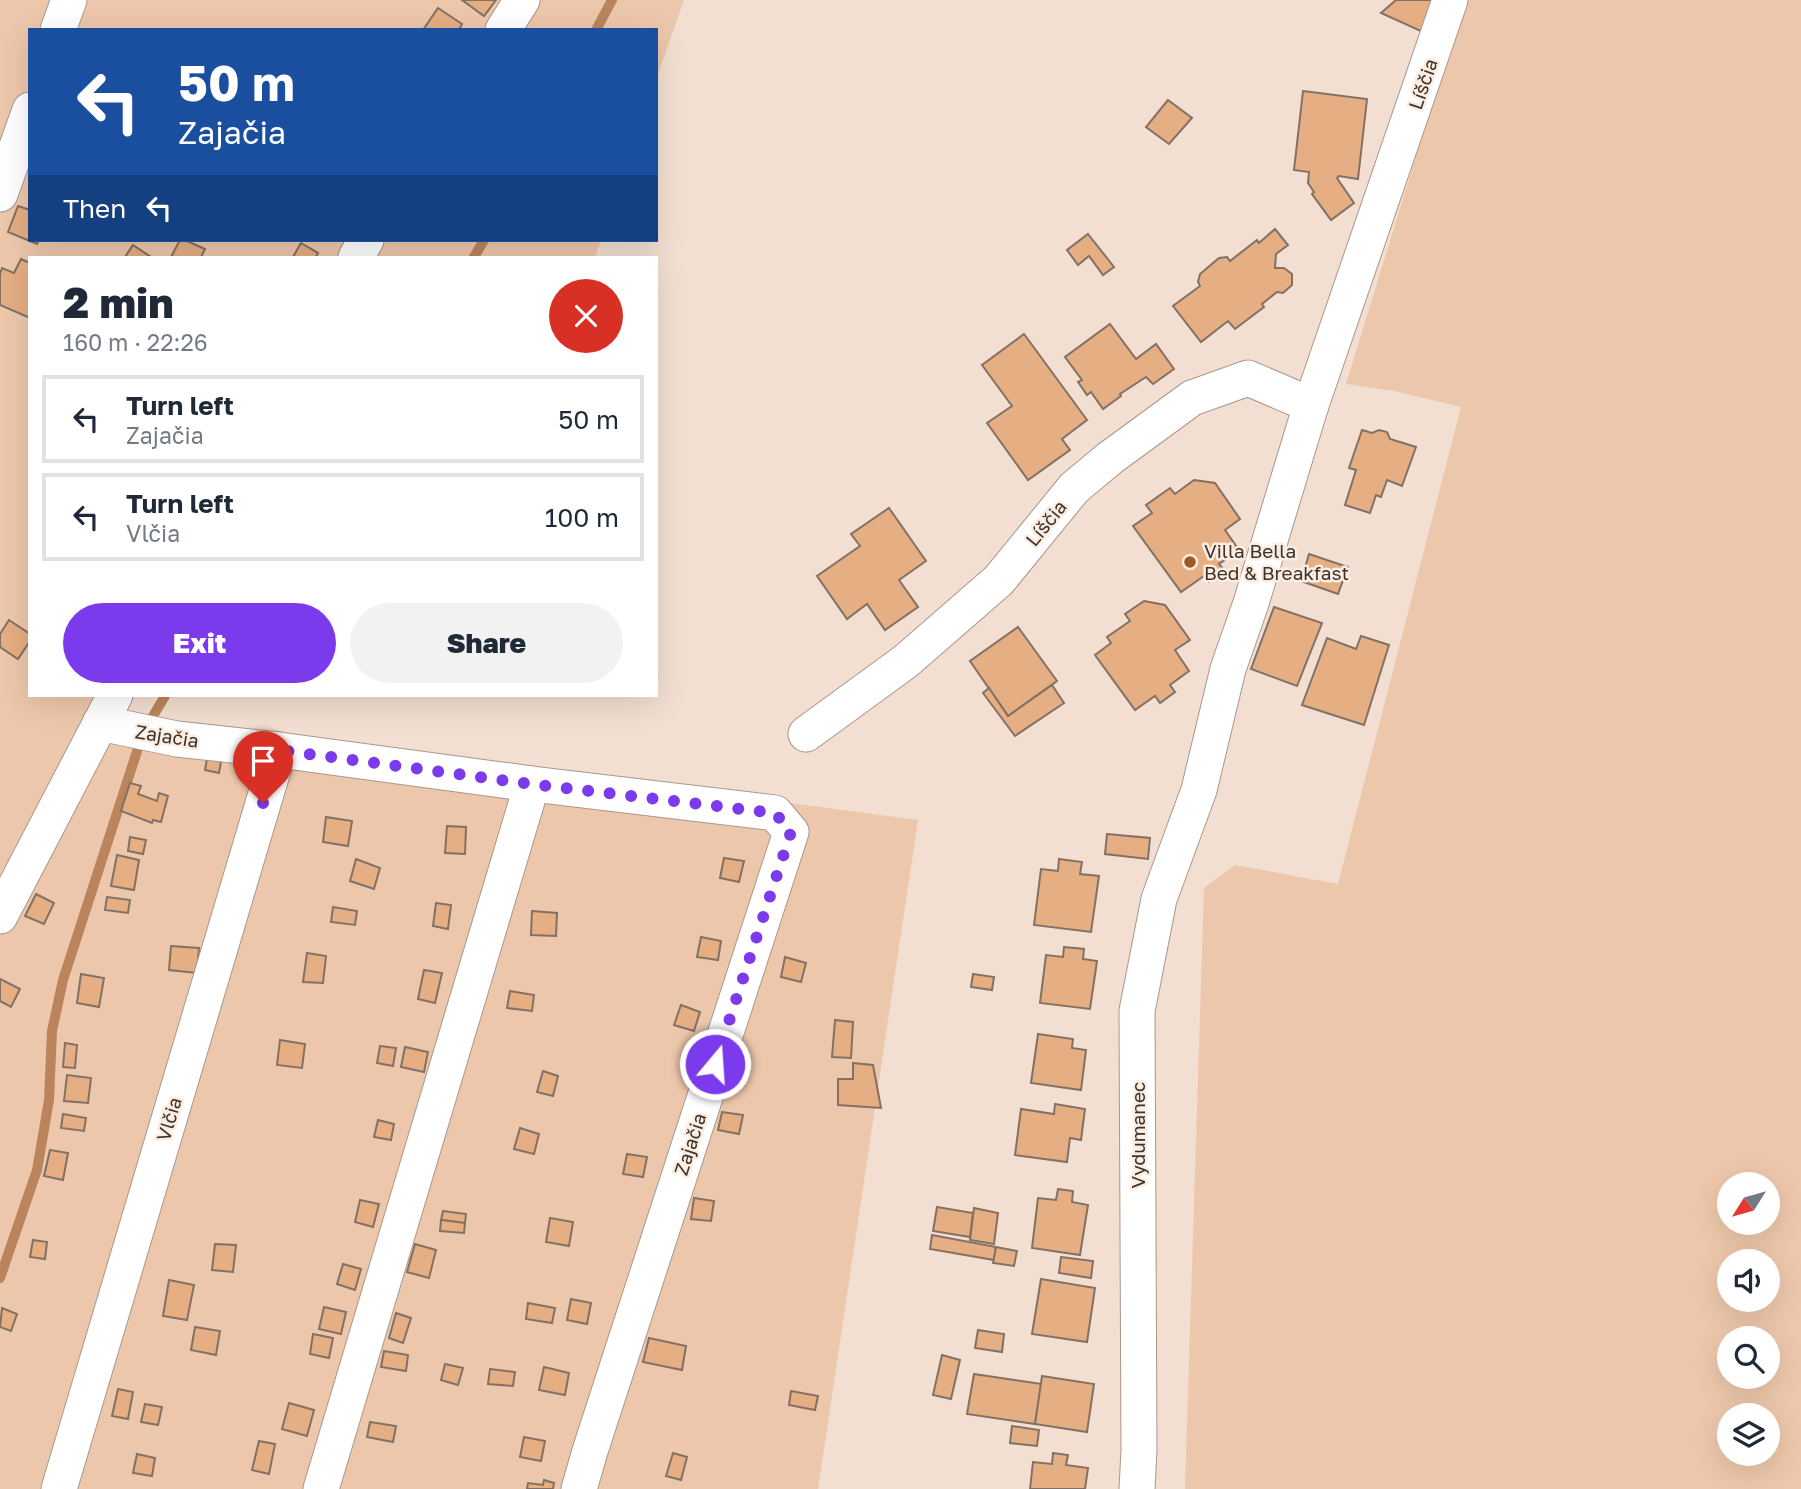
<!DOCTYPE html>
<html lang="en">
<head>
<meta charset="utf-8">
<style>
  :root { --surface:#fff; --page:#f2f2f3; --text:#1f2937; --muted:#747a83; --line:#e0e1e3; --accent:#7c3aed }
  body { margin:0; font-family:"Golos Text",sans-serif; background:var(--page); color:var(--text); height:100vh; display:flex; flex-direction:column; font-size:26px; white-space:nowrap }
  * { box-sizing:border-box; margin:0 }
  p { font-size:23px; color:var(--muted) }
  .icon { flex:none; width:38px; height:38px; fill:none; stroke:currentColor; stroke-width:2; stroke-linecap:round; stroke-linejoin:round }
  .map { position:relative; flex:1; overflow:hidden }
  .details { position:absolute; left:28px; top:256px; width:630px; height:441px; display:flex; flex-direction:column; background:var(--surface); border-radius:0px; box-shadow:0 7px 28px #0002 }
  .details>* { flex:none }
  .guide { position:absolute; left:28px; top:28px; width:630px; height:214px; border-radius:0px; box-shadow:0 7px 28px #0002; background:#1a4fa0; color:#fff; overflow:hidden }
  .needle { width:46px; rotate:233deg }
  .controls { position:absolute; left:1717px; top:1172px; display:grid; gap:14px }
  .controls a { display:grid; place-items:center; width:63px; height:63px; border-radius:50%; background:var(--surface); box-shadow:0 7px 28px #0002; font-size:35px }
  .pin { position:absolute; display:grid; place-items:center; width:60px; height:60px; color:#fff; margin:-72px -30px; border-radius:50% 50% 50% 0; rotate:-45deg; box-shadow:0 0 7px #0007 }
  .pin .icon { rotate:45deg }
  .me { position:absolute; width:77px; margin:-38px; rotate:18deg; stroke-linejoin:round; filter:drop-shadow(0 0 5px #0008) }
  .turn { display:flex; align-items:center; gap:24px; height:147px; padding:0 35px; font-size:32px }
  .turn .icon { width:91px; height:91px; stroke-width:2.5 }
  .turn b { display:block; font-size:49px; line-height:60px }
  .then { display:flex; align-items:center; height:66px; padding:0 35px; background:#0003; gap:14px; font-size:26px }
  .round { display:grid; place-items:center; flex:none; width:74px; height:74px; border-radius:37px; background:var(--page) }
  .headline { display:flex; align-items:center; justify-content:space-between; height:119px; padding:0 35px }
  h1 { font-size:42px; font-weight:800; line-height:52px }
  .primary-button { display:flex; gap:14px; margin-top:auto; padding:14px 35px }
  .primary-button a { flex:1; height:80px; border-radius:42px; background:var(--accent); color:#fff; font-size:28px; font-weight:800; line-height:80px; text-align:center }
  .primary-button a+a { background:var(--page); color:var(--text) }
  ul { padding:0; list-style:none }
  li { display:flex; align-items:center; gap:21px; height:88px; margin:0 14px 10px; padding:0 21px; border:4px solid var(--line); border-radius:0px }
  li div { flex:1 }
  li b { display:block; font-size:26px }
  li em { font-style:normal }
  .map>svg:first-child { display:block }
  .green { fill:#edc7ab; fill-rule:evenodd }
  .lines { fill:none; stroke-linecap:round; stroke-linejoin:round }
  .stream { stroke:#ba855c; stroke-width:10 }
  .building { fill:#e5ae83; stroke:#827164; stroke-width:2 }
  .minor-casing { stroke:#aa978a; stroke-width:37 }
  .minor { stroke:#fff; stroke-width:35 }
  .route { stroke:#7c3aed; stroke-width:12; stroke-dasharray:0 21.6 }
  .poi-dot { fill:#9b5b23; stroke:#fdede1; stroke-width:2.5 }
  .labels { text-anchor:middle; stroke-width:5; stroke-linejoin:round; paint-order:stroke }
  .street-label { font-size:19px; fill:#3b332e; stroke:#fdede1 }
  .poi-label { font-size:19px; fill:#3b332e; stroke:#fdede1; text-anchor:start }
</style>
</head>
<body>
<div class="map">
<svg width="1801" height="1489" viewBox="0 0 1801 1489">
  <rect width="100%" height="100%" fill="#f2dfd1"/>
  <!-- green -->
  <g class="green">
    <polygon points="0,0 684,0 656,80 656,30 30,30 30,240 601,240 595,257 30,257 30,695 113,695 103,712 918,820 818,1489 0,1489"/>
    <path d="M1464 0H1801V1489H1185L1204 888 1235 865 1338 884 1461 407 1395 391 1346 384ZM1729 1185H1768V1223H1729ZM1729 1262H1768V1300H1729ZM1729 1339H1768V1377H1729ZM1729 1416H1768V1454H1729Z"/>
  </g>
  <g class="lines">
    <!-- stream -->
    <g class="stream">
      <polyline points="596,30 612,0"/>
      <polyline points="474,257 484,240"/>
      <polyline points="150,721 165,696"/>
      <polyline points="0,1278 37,1170 49,1100 52,1031 63,980 140,742"/>
    </g>
  </g>
  <!-- building -->
  <g class="building">
    <polygon points="462,0 496,0 484,16"/>
    <polygon points="1396,0 1436,0 1425,33 1381,13"/>
    <polygon points="438,8 462,24 459,30 423,30"/>
    <polygon points="1303,91 1367,99 1358,179 1339,176 1337,178 1354,203 1331,220 1312,194 1314,192 1308,183 1309,172 1294,170"/>
    <polygon points="1168,100 1192,118 1169,144 1146,127"/>
    <polygon points="18,206 30,210 30,240 39,240 37,244 8,232"/>
    <polygon points="1275,229 1288,245 1276,254 1275,268 1284,268 1292,274 1292,285 1283,293 1277,292 1262,304 1264,307 1235,329 1228,321 1201,342 1173,306 1200,286 1198,282 1200,274 1219,258 1227,257 1230,261 1257,240 1259,243"/>
    <polygon points="1088,234 1114,267 1103,275 1089,256 1078,265 1067,250"/>
    <polygon points="180,240 185,240 205,249 201,257 171,257"/>
    <polygon points="301,243 318,253 316,257 293,257"/>
    <polygon points="133,245 151,257 125,257"/>
    <polygon points="21,259 30,263 30,318 0,305 0,274 2,268 14,273"/>
    <polygon points="1110,324 1136,359 1156,344 1174,369 1153,384 1146,377 1120,394 1121,396 1103,409 1091,392 1087,395 1078,382 1082,380 1065,357"/>
    <polygon points="1024,334 1087,420 1062,439 1070,450 1028,480 987,423 1012,406 982,365"/>
    <polygon points="1362,430 1372,433 1379,430 1387,432 1390,439 1416,447 1402,486 1387,480 1381,497 1376,495 1370,513 1345,505 1356,470 1349,468"/>
    <polygon points="1194,480 1215,483 1240,519 1225,530 1239,550 1219,564 1225,571 1209,582 1204,576 1181,592 1133,526 1152,513 1146,505 1170,488 1175,494"/>
    <polygon points="889,508 926,561 899,580 918,607 885,630 867,604 847,619 817,576 860,546 851,534"/>
    <polygon points="1309,554 1348,567 1338,594 1301,581"/>
    <polygon points="1144,601 1165,605 1190,640 1175,650 1189,671 1170,685 1175,692 1160,703 1155,696 1135,710 1095,655 1111,643 1107,637 1130,621 1125,614"/>
    <polygon points="1274,607 1322,623 1297,686 1251,669"/>
    <polygon points="9,620 30,634 30,641 18,659 0,647 0,634"/>
    <polygon points="1018,627 1057,681 1008,716 970,661"/>
    <polygon points="1361,636 1389,645 1364,725 1302,705 1327,638 1356,649"/>
    <polygon points="1052,685 1064,703 1015,736 983,693 989,688 1008,716"/>
    <polygon points="208,753 222,756 219,773 205,770"/>
    <polygon points="130,783 141,786 138,794 157,801 159,793 168,796 161,822 153,820 152,823 121,811"/>
    <polygon points="326,817 352,821 348,846 323,842"/>
    <polygon points="447,826 466,827 465,854 445,853"/>
    <polygon points="1107,834 1150,838 1148,859 1105,854"/>
    <polygon points="130,837 146,840 143,854 128,851"/>
    <polygon points="117,855 139,860 134,890 111,886"/>
    <polygon points="724,858 744,861 739,882 720,878"/>
    <polygon points="356,859 380,868 374,889 350,881"/>
    <polygon points="1059,859 1082,862 1080,874 1099,876 1091,932 1034,925 1041,869 1058,871"/>
    <polygon points="36,894 54,903 44,924 25,916"/>
    <polygon points="107,897 130,900 128,913 105,910"/>
    <polygon points="436,903 451,905 448,929 433,926"/>
    <polygon points="333,907 357,911 355,925 331,922"/>
    <polygon points="532,911 557,913 556,936 531,935"/>
    <polygon points="701,937 721,941 718,960 697,957"/>
    <polygon points="171,946 199,948 197,973 169,970"/>
    <polygon points="1064,947 1084,949 1083,959 1097,961 1090,1009 1040,1003 1046,955 1063,957"/>
    <polygon points="307,953 326,956 323,983 303,982"/>
    <polygon points="785,957 806,963 801,982 781,977"/>
    <polygon points="424,970 442,973 435,1003 418,999"/>
    <polygon points="81,974 104,978 99,1007 77,1003"/>
    <polygon points="973,974 994,977 992,990 971,987"/>
    <polygon points="0,979 20,989 11,1007 0,1001"/>
    <polygon points="510,991 534,995 532,1011 507,1008"/>
    <polygon points="681,1005 700,1012 694,1031 674,1025"/>
    <polygon points="835,1020 853,1022 851,1058 832,1057"/>
    <polygon points="1038,1034 1073,1039 1072,1048 1086,1050 1081,1090 1031,1083"/>
    <polygon points="280,1040 305,1044 302,1068 277,1065"/>
    <polygon points="65,1043 77,1045 75,1068 63,1067"/>
    <polygon points="380,1046 396,1048 393,1066 377,1063"/>
    <polygon points="405,1047 428,1052 424,1072 401,1067"/>
    <polygon points="853,1063 873,1065 881,1108 838,1105 838,1079 853,1079"/>
    <polygon points="543,1071 558,1076 553,1096 537,1092"/>
    <polygon points="67,1075 91,1078 88,1103 64,1101"/>
    <polygon points="1055,1104 1085,1109 1081,1140 1070,1138 1067,1162 1015,1155 1021,1109 1054,1114"/>
    <polygon points="722,1112 743,1115 739,1134 718,1130"/>
    <polygon points="63,1114 86,1118 84,1131 61,1128"/>
    <polygon points="378,1120 394,1124 391,1140 374,1137"/>
    <polygon points="520,1128 539,1134 534,1154 514,1149"/>
    <polygon points="50,1150 68,1153 63,1180 44,1176"/>
    <polygon points="627,1154 647,1157 643,1177 623,1174"/>
    <polygon points="1058,1189 1073,1191 1072,1202 1088,1205 1080,1255 1032,1248 1038,1198 1056,1200"/>
    <polygon points="694,1198 714,1201 711,1221 691,1219"/>
    <polygon points="360,1200 379,1204 373,1227 355,1222"/>
    <polygon points="937,1207 973,1213 970,1237 933,1231"/>
    <polygon points="974,1208 998,1213 994,1244 970,1240"/>
    <polygon points="443,1211 466,1214 465,1223 441,1220"/>
    <polygon points="550,1218 573,1222 569,1246 546,1242"/>
    <polygon points="441,1220 465,1223 464,1233 440,1231"/>
    <polygon points="932,1235 996,1247 994,1260 930,1249"/>
    <polygon points="33,1240 47,1242 45,1259 30,1257"/>
    <polygon points="215,1244 236,1245 233,1272 212,1270"/>
    <polygon points="415,1244 436,1250 429,1278 407,1272"/>
    <polygon points="996,1247 1017,1251 1014,1266 993,1263"/>
    <polygon points="1061,1257 1093,1261 1091,1278 1059,1273"/>
    <polygon points="343,1264 361,1269 355,1290 337,1284"/>
    <polygon points="1041,1279 1095,1288 1087,1342 1032,1334"/>
    <polygon points="169,1280 194,1285 187,1320 163,1316"/>
    <polygon points="571,1299 591,1303 587,1324 567,1320"/>
    <polygon points="528,1303 555,1308 552,1323 526,1319"/>
    <polygon points="324,1307 346,1312 341,1334 319,1329"/>
    <polygon points="2,1308 17,1314 11,1331 0,1327"/>
    <polygon points="396,1313 411,1318 403,1343 389,1338"/>
    <polygon points="195,1327 220,1331 216,1355 191,1350"/>
    <polygon points="978,1330 1004,1334 1002,1352 975,1348"/>
    <polygon points="313,1334 333,1338 329,1358 310,1354"/>
    <polygon points="649,1338 686,1346 682,1370 643,1362"/>
    <polygon points="384,1351 408,1355 406,1371 381,1367"/>
    <polygon points="942,1355 960,1360 951,1399 933,1395"/>
    <polygon points="445,1364 463,1368 458,1385 441,1380"/>
    <polygon points="544,1367 569,1373 565,1395 539,1390"/>
    <polygon points="490,1369 515,1372 513,1386 488,1384"/>
    <polygon points="974,1374 1042,1384 1035,1424 967,1414"/>
    <polygon points="1042,1376 1094,1384 1087,1432 1035,1424"/>
    <polygon points="118,1389 133,1392 128,1419 112,1416"/>
    <polygon points="791,1391 818,1396 815,1410 789,1405"/>
    <polygon points="289,1403 314,1410 307,1436 282,1429"/>
    <polygon points="145,1404 162,1407 158,1425 141,1422"/>
    <polygon points="370,1422 396,1426 393,1442 367,1437"/>
    <polygon points="1012,1426 1039,1430 1037,1446 1010,1443"/>
    <polygon points="524,1437 545,1441 541,1461 520,1457"/>
    <polygon points="259,1441 275,1444 269,1474 252,1470"/>
    <polygon points="673,1453 687,1457 681,1480 666,1476"/>
    <polygon points="1053,1453 1068,1455 1066,1465 1088,1468 1085,1489 1030,1489 1033,1462 1052,1464"/>
    <polygon points="137,1454 155,1458 152,1476 133,1473"/>
    <polygon points="544,1480 554,1483 553,1489 527,1489 528,1483 543,1485"/>
  </g>
  <g class="lines">
    <!-- minor casing -->
    <g class="minor-casing">
      <g id="minor">
        <polyline points="58,30 69,0"/>
        <polyline points="503,30 522,0"/>
        <polyline points="0,194 30,110"/>
        <polyline points="356,257 366,240"/>
        <polyline points="100,723 177,739 279,750 532,784 775,813 791,832 590,1451 579,1489"/>
        <polyline points="806,734 906,661 999,580 1074,488 1110,458 1192,398 1248,378 1311,405"/>
        <polyline points="0,916 115,695"/>
        <polyline points="59,1489 279,750"/>
        <polyline points="321,1489 532,784"/>
        <polyline points="1137,1489 1139,1450 1137,1011 1159,899 1199,790 1228,669 1251,603 1311,405 1450,0"/>
      </g>
    </g>
    <!-- minor -->
    <use href="#minor" class="minor"/>
  </g>
  <g class="lines">
    <!-- route -->
    <polyline class="route" points="263,803 279,750 531,784 775,813 791,832 715,1064"/>
  </g>
  <!-- markers -->
  <circle class="poi-dot" cx="1190" cy="562" r="7"/>
  <g class="labels">
    <!-- street labels -->
    <g class="street-label">
      <text transform="translate(1423 84) rotate(-71)" y="7">Líščia</text>
      <text transform="translate(1046 523) rotate(-51)" y="7">Líščia</text>
      <text transform="translate(167 736) rotate(9)" y="7">Zajačia</text>
      <text transform="translate(169 1119) rotate(-73)" y="7">Vlčia</text>
      <text transform="translate(1138 1135) rotate(-90)" y="7">Vydumanec</text>
      <text transform="translate(690 1144) rotate(-72)" y="7">Zajačia</text>
    </g>
    <!-- poi labels -->
    <g class="poi-label">
      <text x="1204" y="558">Villa Bella<tspan x="1204" dy="22">Bed &amp; Breakfast</tspan></text>
    </g>
  </g>
</svg>
<div class="controls">
<a><svg class="needle" viewBox="-14 -14 28 28"><path d="M0-13l5 13h-10z" fill="#e53935"/><path d="M0 13l5-13h-10z" fill="#747a83"/></svg></a>
<a><svg class="icon" aria-label="sound" viewBox="0 0 24 24"><path d="M4 9h4l5-4v14l-5-4H4zM17 9q2 3 0 6"/></svg></a>
<a><svg class="icon" aria-label="search" viewBox="0 0 24 24"><circle cx="10" cy="10" r="6"/><path d="M15 15l6 6"/></svg></a>
<a><svg class="icon" aria-label="layers" viewBox="0 0 24 24"><path d="M12 4l9 5-9 5-9-5zM3 14l9 5 9-5"/></svg></a>
</div>
<div class="pin" style="left:263px;top:803px;background:#d93025"><svg class="icon" aria-label="arrive" viewBox="0 0 24 24"><path d="M6 21V4h12l-3 4 3 4H6"/></svg></div>
<svg class="me" style="left:715px;top:1064px" viewBox="-20 -20 40 40"><circle r="17" fill="#7c3aed" stroke="#fff" stroke-width="3"/><path d="M0-11L8 9 0 5-8 9z" fill="#fff"/></svg>
<div class="guide">
<div class="turn"><svg class="icon" aria-label="left" viewBox="0 0 24 24"><path d="M17 20v-9H6M10 6l-5 5 5 5"/></svg><div><b>50 m</b>Zajačia</div></div>
<div class="then">Then<svg class="icon" aria-label="left" viewBox="0 0 24 24"><path d="M17 20v-9H6M10 6l-5 5 5 5"/></svg></div>
</div>
<section class="details">
<div class="headline"><div><h1>2 min</h1><p>160 m · 22:26</p></div><a class="round" style="background:#d93025;color:#fff"><svg class="icon" aria-label="close" viewBox="0 0 24 24"><path d="M6 6l12 12M18 6L6 18"/></svg></a></div>
<ul>
<li><svg class="icon" aria-label="left" viewBox="0 0 24 24"><path d="M17 20v-9H6M10 6l-5 5 5 5"/></svg><div><b>Turn left</b><p>Zajačia</p></div><em>50 m</em></li>
<li><svg class="icon" aria-label="left" viewBox="0 0 24 24"><path d="M17 20v-9H6M10 6l-5 5 5 5"/></svg><div><b>Turn left</b><p>Vlčia</p></div><em>100 m</em></li>
</ul>
<div class="primary-button"><a>Exit</a><a>Share</a></div>
</section>
</div>
</body>
</html>
